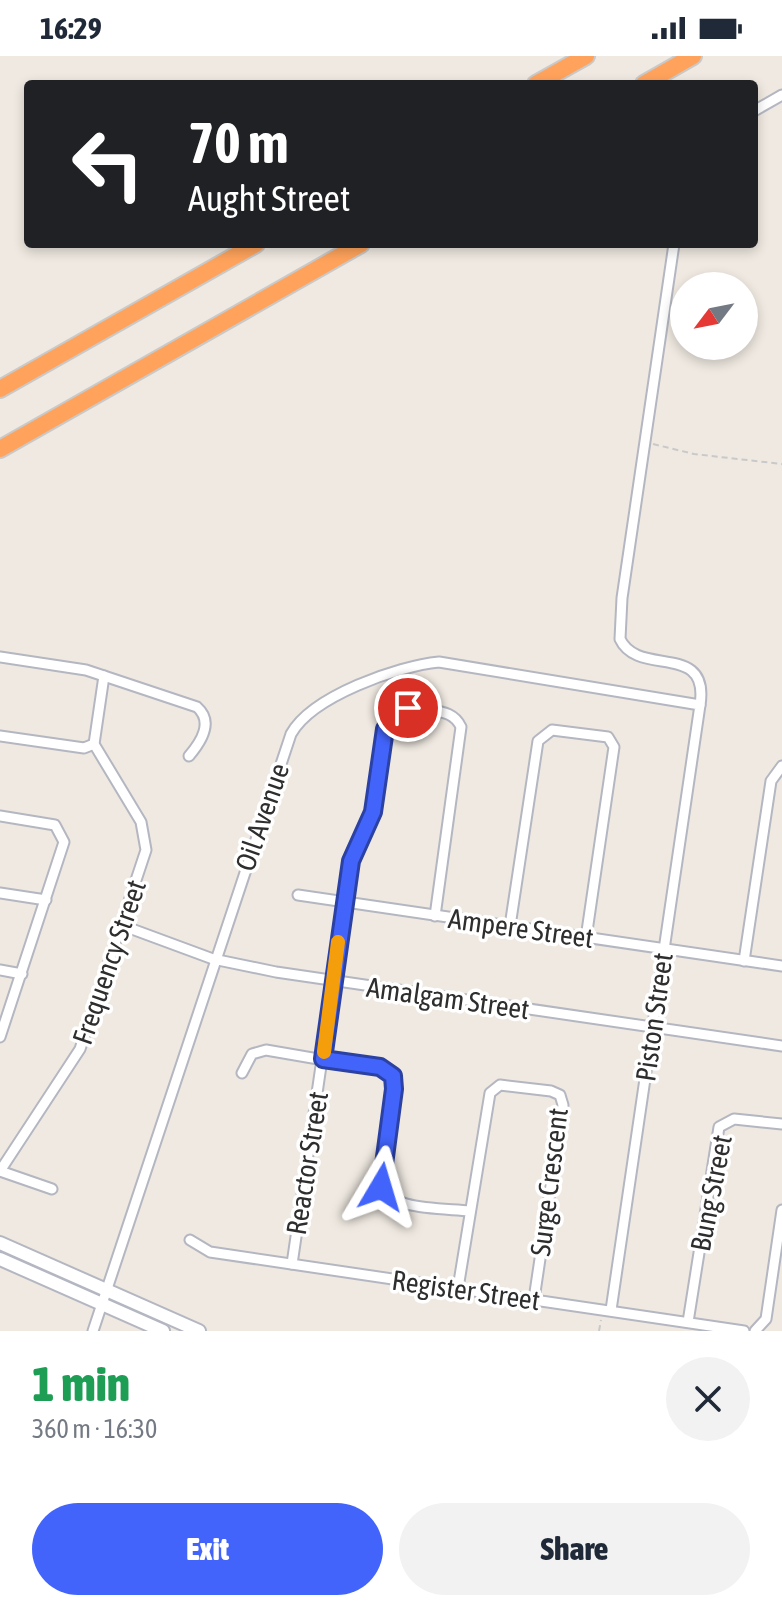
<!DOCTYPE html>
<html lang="en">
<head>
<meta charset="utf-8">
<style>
  :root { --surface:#fff; --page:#f2f2f3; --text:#1f2937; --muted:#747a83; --accent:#4264fb }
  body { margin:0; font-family:"Asap Condensed",sans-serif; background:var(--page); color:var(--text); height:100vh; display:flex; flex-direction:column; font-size:30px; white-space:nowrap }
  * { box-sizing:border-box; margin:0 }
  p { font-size:26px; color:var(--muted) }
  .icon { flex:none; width:44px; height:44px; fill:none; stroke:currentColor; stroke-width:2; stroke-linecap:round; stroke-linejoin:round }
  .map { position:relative; height:1275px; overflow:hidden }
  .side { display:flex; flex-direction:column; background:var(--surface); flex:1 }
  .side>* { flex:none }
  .top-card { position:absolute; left:24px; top:24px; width:734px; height:168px; border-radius:8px; box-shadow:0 4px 12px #0003; background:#202124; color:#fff; overflow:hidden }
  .needle { width:52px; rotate:238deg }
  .fabs { position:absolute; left:670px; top:216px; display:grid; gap:16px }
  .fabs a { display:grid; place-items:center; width:88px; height:88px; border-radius:50%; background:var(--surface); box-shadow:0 4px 12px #0003; font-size:40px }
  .pin { position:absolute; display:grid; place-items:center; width:68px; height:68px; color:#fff; margin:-34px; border:4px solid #fff; border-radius:50%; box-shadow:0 2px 8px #0007 }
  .me { position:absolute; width:88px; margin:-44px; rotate:7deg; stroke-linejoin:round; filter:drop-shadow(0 0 6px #0008) }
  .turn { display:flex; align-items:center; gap:28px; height:168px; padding:0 32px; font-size:36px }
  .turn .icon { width:104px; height:104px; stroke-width:2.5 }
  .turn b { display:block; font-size:56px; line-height:68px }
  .round { display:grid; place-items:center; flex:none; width:84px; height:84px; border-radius:42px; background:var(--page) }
  .summary { display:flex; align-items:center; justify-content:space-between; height:136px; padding:0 32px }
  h1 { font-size:48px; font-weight:800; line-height:60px; color:#1e9e55 }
  .cta { display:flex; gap:16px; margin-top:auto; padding:16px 32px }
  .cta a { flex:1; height:92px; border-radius:48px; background:var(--accent); color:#fff; font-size:32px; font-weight:800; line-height:92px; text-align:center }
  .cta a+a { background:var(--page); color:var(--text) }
  .status { display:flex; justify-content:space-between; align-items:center; height:56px; padding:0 40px; background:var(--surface); direction:ltr }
  .status svg { height:22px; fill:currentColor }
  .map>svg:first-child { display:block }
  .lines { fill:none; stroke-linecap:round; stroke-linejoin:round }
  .street-casing { stroke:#b4b7c1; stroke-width:13 }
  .secondary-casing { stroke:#b4b7c1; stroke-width:16 }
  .highway-casing { stroke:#c9c9c9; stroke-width:20 }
  .path { stroke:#c9c9c9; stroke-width:2; stroke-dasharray:6 4; stroke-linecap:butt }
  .street { stroke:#fff; stroke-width:9 }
  .secondary { stroke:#fff; stroke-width:12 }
  .highway { stroke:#ffa35c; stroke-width:16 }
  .route-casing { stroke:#2b41a3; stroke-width:20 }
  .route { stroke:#4264fb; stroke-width:14 }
  .slow { stroke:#f59e0b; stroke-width:14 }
  .labels { text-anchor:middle; stroke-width:7; stroke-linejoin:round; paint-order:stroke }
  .street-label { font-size:28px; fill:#2e2e2e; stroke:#fff }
</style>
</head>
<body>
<div class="status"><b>16:29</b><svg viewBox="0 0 49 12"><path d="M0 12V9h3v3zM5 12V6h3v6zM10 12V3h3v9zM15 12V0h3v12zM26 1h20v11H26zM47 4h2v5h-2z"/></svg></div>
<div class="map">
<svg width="782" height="1275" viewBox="0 0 782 1275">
  <rect width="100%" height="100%" fill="#efe9e1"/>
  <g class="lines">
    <!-- street casing -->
    <g class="street-casing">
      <g id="street">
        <polyline points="754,55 782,39"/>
        <path d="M674 188 622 542 620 583C638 622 710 585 700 649"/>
        <path d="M0 601 86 614 197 651C214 666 201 686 189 700"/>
        <polyline points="0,680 84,692 94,688"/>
        <polyline points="0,760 55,769 64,786 0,981"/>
        <polyline points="0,837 46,844"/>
        <polyline points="298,839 782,910"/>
        <polyline points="121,869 213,903 276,916 782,990"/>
        <polyline points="510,870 538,685 552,674 608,681 614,691 586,882"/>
        <polyline points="744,905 771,725 782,710"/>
        <polyline points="0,914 22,918"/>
        <path d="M242 1017 252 998 266 994 388 1015 394 1033 381 1126C383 1155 446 1152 469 1155"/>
        <polyline points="0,1115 80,993 146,794 141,766 94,688 104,620"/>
        <polyline points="0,1115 52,1133"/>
        <polyline points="190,1184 210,1196 744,1275"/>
        <path d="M292 1208 351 805C356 787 369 772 373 754 382 712 369 645 431 654 444 656 455 658 461 671L435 860"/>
        <polyline points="458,1232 490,1037 500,1029 551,1035 560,1039 563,1049 534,1243"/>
        <polyline points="688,1266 719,1071 734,1063 782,1068"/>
        <path d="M93 1275 291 678C312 640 398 610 439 606L700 649 611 1254"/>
        <polyline points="755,1275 766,1263 782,1154"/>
      </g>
    </g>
    <!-- secondary casing -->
    <g class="secondary-casing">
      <g id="secondary">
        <polyline points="0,1187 199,1275"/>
        <polyline points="0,1203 163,1275"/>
      </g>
    </g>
    <!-- highway casing -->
    <g class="highway-casing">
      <g id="highway">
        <polyline points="536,28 586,0"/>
        <polyline points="644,28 693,0"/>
        <polyline points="0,333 256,188"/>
        <polyline points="0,393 361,188"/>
      </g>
    </g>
    <!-- path -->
    <g class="path">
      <polyline points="653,388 694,398 782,408"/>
      <polyline points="599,1275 601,1264"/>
    </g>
    <!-- street -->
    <use href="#street" class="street"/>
    <!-- secondary -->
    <use href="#secondary" class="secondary"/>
    <!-- highway -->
    <use href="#highway" class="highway"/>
  </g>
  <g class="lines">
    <!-- route casing -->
    <g class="route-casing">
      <polyline id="route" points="381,1131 394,1033 393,1020 380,1011 323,1003 351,805 373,756 385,673 395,659 408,652"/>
    </g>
    <!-- route -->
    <use href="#route" class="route"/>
    <!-- slow -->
    <polyline class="slow" points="324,996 338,886"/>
  </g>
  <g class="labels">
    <!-- street labels -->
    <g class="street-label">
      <text transform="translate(262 761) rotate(-71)" y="10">Oil Avenue</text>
      <text transform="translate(521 872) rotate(8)" y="10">Ampere Street</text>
      <text transform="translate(109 906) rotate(-71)" y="10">Frequency Street</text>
      <text transform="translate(448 942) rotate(8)" y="10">Amalgam Street</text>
      <text transform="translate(654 961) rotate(-82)" y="10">Piston Street</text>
      <text transform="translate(307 1107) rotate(-81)" y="10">Reactor Street</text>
      <text transform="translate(549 1126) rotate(-83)" y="10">Surge Crescent</text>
      <text transform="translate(711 1137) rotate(-79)" y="10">Bung Street</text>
      <text transform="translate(466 1234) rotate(8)" y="10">Register Street</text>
    </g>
  </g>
</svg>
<div class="fabs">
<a><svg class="needle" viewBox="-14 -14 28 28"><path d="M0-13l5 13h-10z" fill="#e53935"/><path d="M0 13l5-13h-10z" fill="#747a83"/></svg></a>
</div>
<div class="pin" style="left:408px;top:652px;background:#d93025"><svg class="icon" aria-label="arrive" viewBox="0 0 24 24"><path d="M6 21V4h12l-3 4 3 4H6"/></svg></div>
<svg class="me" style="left:381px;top:1131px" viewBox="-20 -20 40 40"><path d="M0-17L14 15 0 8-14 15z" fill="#4264fb" stroke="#fff" stroke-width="4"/></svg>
<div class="top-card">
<div class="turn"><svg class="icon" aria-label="left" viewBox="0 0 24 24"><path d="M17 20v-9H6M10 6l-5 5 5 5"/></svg><div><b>70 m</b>Aught Street</div></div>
</div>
</div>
<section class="side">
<div class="summary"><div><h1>1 min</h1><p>360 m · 16:30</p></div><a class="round"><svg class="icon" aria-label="close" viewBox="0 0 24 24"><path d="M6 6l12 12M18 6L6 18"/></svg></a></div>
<div class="cta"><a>Exit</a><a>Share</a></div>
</section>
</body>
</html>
